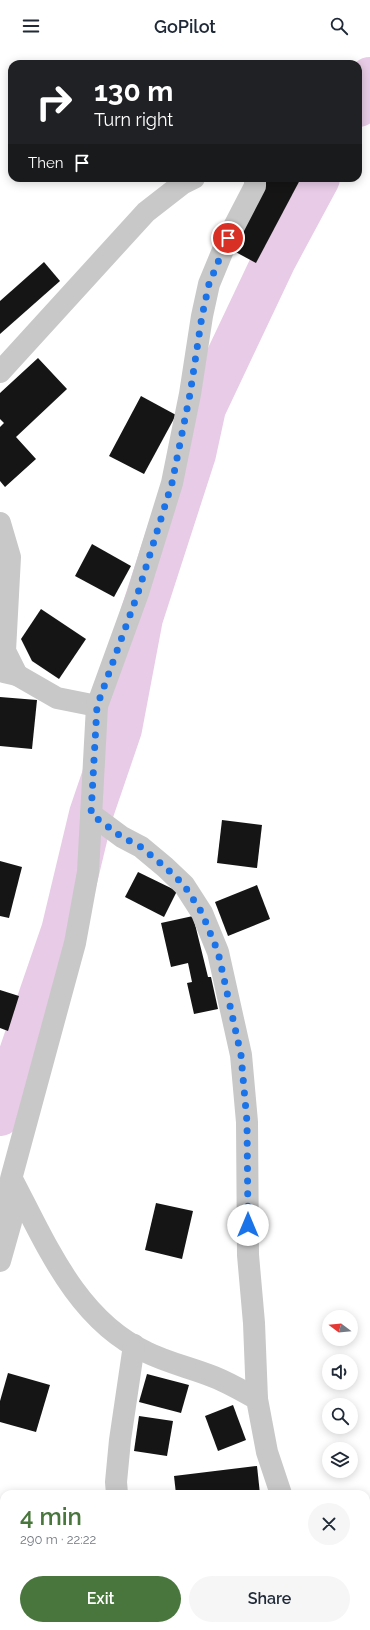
<!DOCTYPE html>
<html lang="en">
<head>
<meta charset="utf-8">
<style>
  :root { --surface:#fff; --page:#f6f6f7; --text:#1f2937; --muted:#747a83; --accent:#48763c }
  body { margin:0; font-family:Raleway,sans-serif; background:var(--page); color:var(--text); height:100vh; display:flex; flex-direction:column; font-size:15px; white-space:nowrap }
  * { box-sizing:border-box; margin:0 }
  p { font-size:13px; color:var(--muted) }
  .icon { flex:none; width:22px; height:22px; fill:none; stroke:currentColor; stroke-width:2; stroke-linecap:round; stroke-linejoin:round }
  .map { position:relative; flex:1; overflow:hidden }
  .side { position:absolute; left:0px; top:1438px; width:370px; height:140px; display:flex; flex-direction:column; background:var(--surface); border-radius:12px 12px 0 0; box-shadow:0 2px 10px #0003 }
  .side>* { flex:none }
  .banner { position:absolute; left:8px; top:8px; width:354px; height:122px; border-radius:12px; box-shadow:0 2px 10px #0003; background:#202124; color:#fff; overflow:hidden }
  .needle { width:26px; rotate:286deg }
  .tools { position:absolute; left:322px; top:1258px; display:grid; gap:8px }
  .tools a { display:grid; place-items:center; width:36px; height:36px; border-radius:50%; background:var(--surface); box-shadow:0 2px 10px #0003; font-size:20px }
  .pin { position:absolute; display:grid; place-items:center; width:34px; height:34px; color:#fff; margin:-17px; border:2px solid #fff; border-radius:50%; box-shadow:0 1px 4px #0007 }
  .me { position:absolute; width:44px; margin:-22px; rotate:0deg; stroke-linejoin:round; filter:drop-shadow(0 0 3px #0008) }
  .turn { display:flex; align-items:center; gap:14px; height:84px; padding:0 20px; font-size:18px }
  .turn .icon { width:52px; height:52px; stroke-width:2.5 }
  .turn b { display:block; font-size:28px; line-height:34px }
  .then { display:flex; align-items:center; height:38px; padding:0 20px; background:#0003; gap:8px; font-size:15px }
  .round { display:grid; place-items:center; flex:none; width:42px; height:42px; border-radius:21px; background:var(--page) }
  .overview { display:flex; align-items:center; justify-content:space-between; height:68px; padding:0 20px }
  h1 { font-size:24px; font-weight:600; line-height:30px; color:var(--accent) }
  .action { display:flex; gap:8px; margin-top:auto; padding:8px 20px }
  .action a { flex:1; height:46px; border-radius:24px; background:var(--accent); color:#fff; font-size:16px; font-weight:600; line-height:46px; text-align:center }
  .action a+a { background:var(--page); color:var(--text) }
  header { display:flex; justify-content:space-between; align-items:center; height:52px; padding:0 20px; background:var(--surface); font-size:18px; font-weight:600 }
  .map>svg:first-child { display:block }
  .lines { fill:none; stroke-linecap:round; stroke-linejoin:round }
  .river { stroke:#e8cbe6; stroke-width:44 }
  .building { fill:#151515 }
  .minor { stroke:#c8c8c8; stroke-width:22 }
  .route { stroke:#1a73e8; stroke-width:7; stroke-dasharray:0 12.6 }
</style>
</head>
<body>
<header><svg class="icon" aria-label="menu" viewBox="0 0 24 24"><path d="M4 6h16M4 12h16M4 18h16"/></svg>GoPilot<svg class="icon" aria-label="search" viewBox="0 0 24 24"><circle cx="10" cy="10" r="6"/><path d="M15 15l6 6"/></svg></header>
<div class="map">
<svg width="370" height="1578" viewBox="0 0 370 1578">
  <rect width="100%" height="100%" fill="#fff"/>
  <g class="lines">
    <!-- river -->
    <g class="river">
      <polyline points="358,53 370,27"/>
      <polyline points="0,1062 63,879 91,762 120,677 141,566 194,402 204,356 274,208 318,126"/>
    </g>
  </g>
  <!-- building -->
  <g class="building">
    <polygon points="268,126 301,126 256,211 230,197"/>
    <polygon points="44,210 60,229 0,282 0,249"/>
    <polygon points="38,306 67,337 16,385 36,407 5,435 0,429 0,375 4,371 0,367 0,341"/>
    <polygon points="141,344 176,363 144,422 109,404"/>
    <polygon points="92,492 131,514 114,545 75,524"/>
    <polygon points="41,557 86,587 59,627 32,609 21,587"/>
    <polygon points="0,645 37,648 32,697 0,694"/>
    <polygon points="222,768 262,773 257,816 217,811"/>
    <polygon points="0,809 22,815 9,866 0,864"/>
    <polygon points="138,820 177,839 164,865 125,845"/>
    <polygon points="257,833 270,867 228,884 215,850"/>
    <polygon points="193,864 208,925 211,925 218,957 194,962 187,931 192,930 188,911 171,915 161,871"/>
    <polygon points="0,938 19,944 8,979 0,976"/>
    <polygon points="156,1151 193,1159 182,1207 145,1198"/>
    <polygon points="8,1321 50,1333 36,1380 0,1370 0,1349"/>
    <polygon points="147,1322 189,1333 181,1361 139,1350"/>
    <polygon points="233,1353 246,1388 218,1399 205,1364"/>
    <polygon points="139,1364 173,1369 167,1404 134,1399"/>
    <polygon points="257,1414 260,1442 176,1442 174,1424"/>
    <polygon points="4,1550 4,1574 11,1574 12,1578 0,1578 0,1551"/>
    <polygon points="51,1574 96,1574 96,1578 52,1578"/>
    <polygon points="129,1574 148,1574 149,1578 112,1578"/>
  </g>
  <g class="lines">
    <!-- minor -->
    <g class="minor">
      <polyline points="0,320 146,160 182,132 194,126"/>
      <polyline points="0,471 10,505 5,599 17,623"/>
      <polyline points="4,620 17,623 57,646 97,654"/>
      <polyline points="91,762 122,785 141,795 165,815 184,833 202,861 218,900 241,1003 247,1070 248,1203 254,1271 257,1347"/>
      <path d="M13 1129C46 1192 77 1268 146 1300 168 1311 192 1316 214 1325 229 1331 243 1339 257 1347L267 1400 281 1442"/>
      <polyline points="0,1209 11,1170 11,1127 75,891 88,820 97,654 138,541 172,431 190,342 202,264 209,232 228,186 255,134 255,126"/>
      <polyline points="117,1442 116,1430 120,1388 134,1293"/>
      <polyline points="0,1540 4,1539"/>
      <polyline points="359,1574 363,1578"/>
    </g>
  </g>
  <g class="lines">
    <!-- route -->
    <polyline class="route" points="228,186 209,232 202,264 190,342 172,431 138,541 97,654 91,762 122,785 141,795 165,815 184,833 202,861 218,900 241,1003 247,1070 248,1173"/>
  </g>
</svg>
<div class="tools">
<a><svg class="needle" viewBox="-14 -14 28 28"><path d="M0-13l5 13h-10z" fill="#e53935"/><path d="M0 13l5-13h-10z" fill="#747a83"/></svg></a>
<a><svg class="icon" aria-label="sound" viewBox="0 0 24 24"><path d="M4 9h4l5-4v14l-5-4H4zM17 9q2 3 0 6"/></svg></a>
<a><svg class="icon" aria-label="search" viewBox="0 0 24 24"><circle cx="10" cy="10" r="6"/><path d="M15 15l6 6"/></svg></a>
<a><svg class="icon" aria-label="layers" viewBox="0 0 24 24"><path d="M12 4l9 5-9 5-9-5zM3 14l9 5 9-5"/></svg></a>
</div>
<div class="pin" style="left:228px;top:186px;background:#d93025"><svg class="icon" aria-label="arrive" viewBox="0 0 24 24"><path d="M6 21V4h12l-3 4 3 4H6"/></svg></div>
<svg class="me" style="left:248px;top:1173px" viewBox="-20 -20 40 40"><circle r="19" fill="#fff"/><path d="M0-13L10 11 0 6-10 11z" fill="#1a73e8"/></svg>
<div class="banner">
<div class="turn"><svg class="icon" aria-label="right" viewBox="0 0 24 24"><path d="M7 20v-9h11M14 6l5 5-5 5"/></svg><div><b>130 m</b>Turn right</div></div>
<div class="then">Then<svg class="icon" aria-label="arrive" viewBox="0 0 24 24"><path d="M6 21V4h12l-3 4 3 4H6"/></svg></div>
</div>
<section class="side">
<div class="overview"><div><h1>4 min</h1><p>290 m · 22:22</p></div><a class="round"><svg class="icon" aria-label="close" viewBox="0 0 24 24"><path d="M6 6l12 12M18 6L6 18"/></svg></a></div>
<div class="action"><a>Exit</a><a>Share</a></div>
</section>
</div>
</body>
</html>
